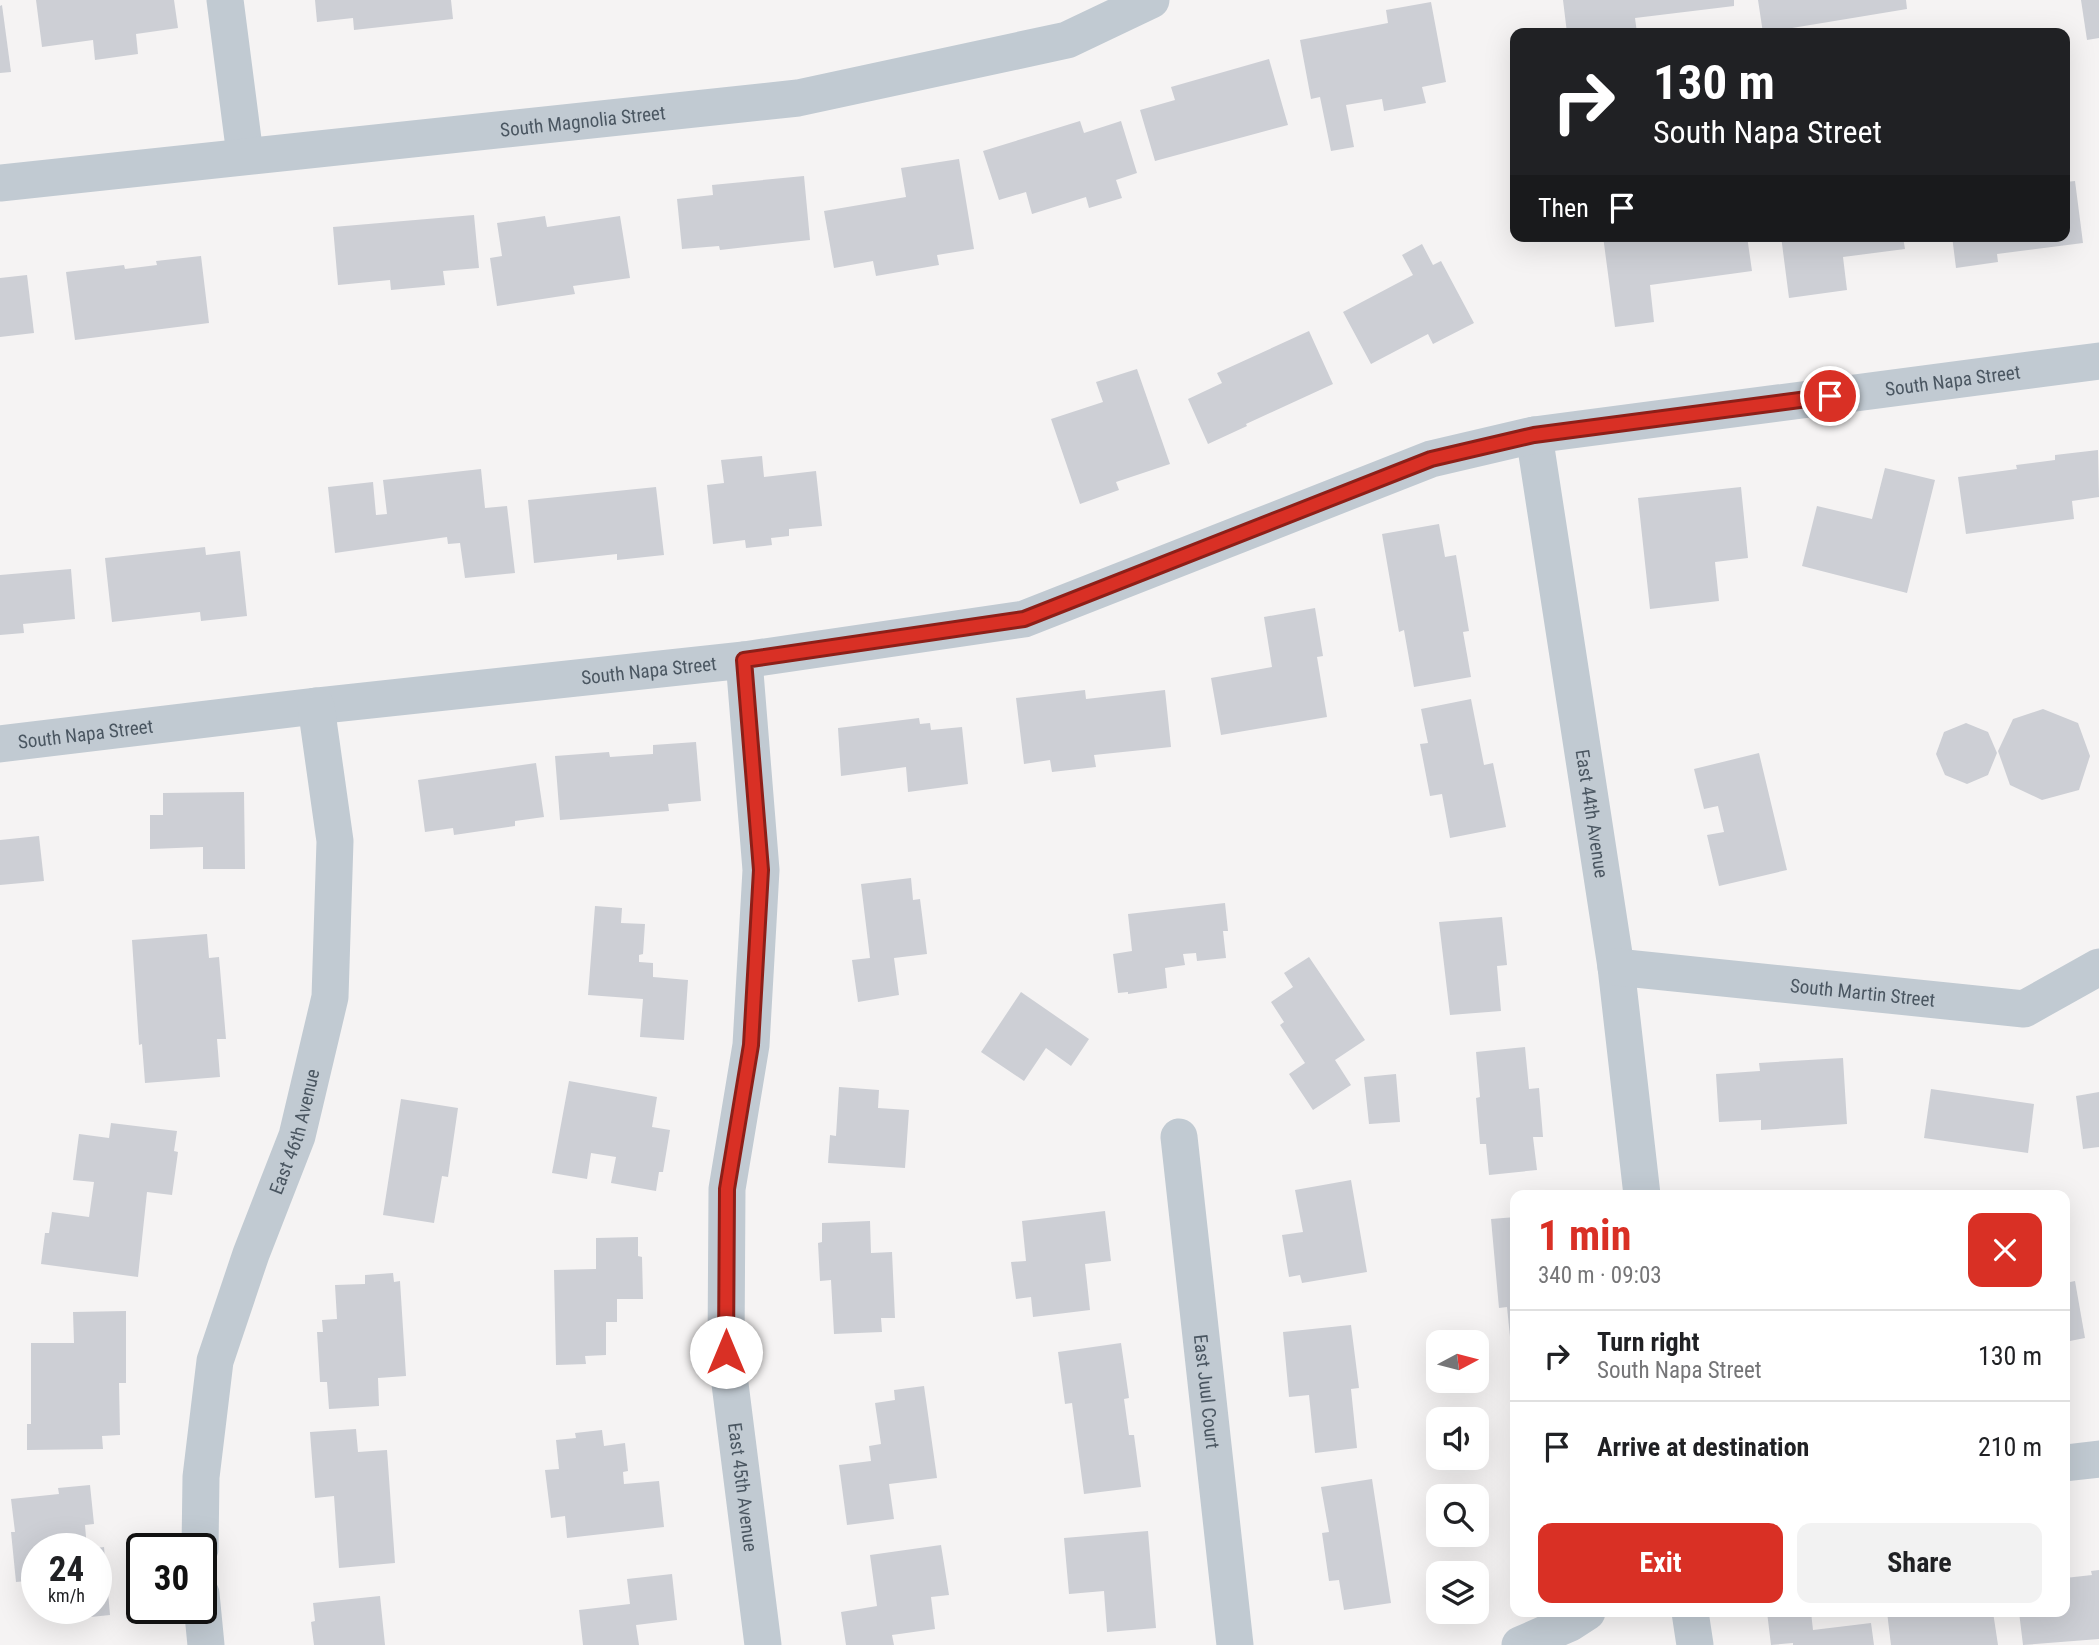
<!DOCTYPE html>
<html lang="en">
<head>
<meta charset="utf-8">
<style>
  :root { --surface:#fff; --page:#f2f2f2; --text:#202124; --muted:#757577; --line:#e0e0e0; --accent:#d93025 }
  body { margin:0; font-family:"Roboto Condensed",sans-serif; background:var(--page); color:var(--text); height:100vh; display:flex; flex-direction:column; font-size:26px; white-space:nowrap }
  * { box-sizing:border-box; margin:0 }
  p { font-size:23px; color:var(--muted) }
  .icon { flex:none; width:38px; height:38px; fill:none; stroke:currentColor; stroke-width:2; stroke-linecap:round; stroke-linejoin:round }
  .map { position:relative; flex:1; overflow:hidden }
  .drawer { position:absolute; left:1510px; top:1190px; width:560px; height:427px; display:flex; flex-direction:column; background:var(--surface); border-radius:14px; box-shadow:0 7px 28px #0002 }
  .drawer>* { flex:none }
  .top-card { position:absolute; left:1510px; top:28px; width:560px; height:214px; border-radius:14px; box-shadow:0 7px 28px #0002; background:#202124; color:#fff; overflow:hidden }
  .needle { width:46px; rotate:83deg }
  .controls { position:absolute; left:1426px; top:1330px; display:grid; gap:14px }
  .controls a { display:grid; place-items:center; width:63px; height:63px; border-radius:14px; background:var(--surface); box-shadow:0 7px 28px #0002; font-size:35px }
  .speed { position:absolute; left:21px; top:1533px; display:flex; gap:14px; font-size:35px; font-weight:700; text-align:center }
  .speed>* { display:grid; place-content:center; width:91px; height:91px; border-radius:50%; background:var(--surface); box-shadow:0 7px 28px #0002; line-height:1 }
  .speed small { font-size:18px; font-weight:400 }
  .speed .limit { border:4px solid #111; border-radius:10px; background:#fff; color:#111 }
  .pin { position:absolute; display:grid; place-items:center; width:60px; height:60px; color:#fff; margin:-30px; border:4px solid #fff; border-radius:50%; box-shadow:0 2px 7px #0007 }
  .me { position:absolute; width:77px; margin:-38px; rotate:0deg; stroke-linejoin:round; filter:drop-shadow(0 0 5px #0008) }
  .turn { display:flex; align-items:center; gap:24px; height:147px; padding:0 28px; font-size:32px }
  .turn .icon { width:91px; height:91px; stroke-width:2.5 }
  .turn b { display:block; font-size:49px; line-height:60px }
  .then { display:flex; align-items:center; height:66px; padding:0 28px; background:#0003; gap:14px; font-size:26px }
  .round { display:grid; place-items:center; flex:none; width:74px; height:74px; border-radius:14px; background:var(--page) }
  .overview { display:flex; align-items:center; justify-content:space-between; height:119px; padding:0 28px }
  h1 { font-size:42px; font-weight:700; line-height:52px; color:var(--accent) }
  .button { display:flex; gap:14px; margin-top:auto; padding:14px 28px }
  .button a { flex:1; height:80px; border-radius:14px; background:var(--accent); color:#fff; font-size:28px; font-weight:700; line-height:80px; text-align:center }
  .button a+a { background:var(--page); color:var(--text) }
  ul { padding:0; list-style:none }
  li { display:flex; align-items:center; gap:21px; height:91px; padding:0 28px; border-top:2px solid var(--line) }
  li div { flex:1 }
  li b { display:block; font-size:26px }
  li em { font-style:normal }
  .map>svg:first-child { display:block }
  .building { fill:#cdcfd5 }
  .lines { fill:none; stroke-linecap:round; stroke-linejoin:round }
  .minor { stroke:#c1cad2; stroke-width:37 }
  .route-casing { stroke:#8d1f18; stroke-width:18 }
  .route { stroke:#d93025; stroke-width:12 }
  .labels { text-anchor:middle; stroke-width:6; stroke-linejoin:round; paint-order:stroke }
  .street-label { font-size:19px; fill:#4a5661; stroke:#fff }
</style>
</head>
<body>
<div class="map">
<svg width="2099" height="1645" viewBox="0 0 2099 1645">
  <rect width="100%" height="100%" fill="#f5f3f3"/>
  <!-- building -->
  <g class="building">
    <polygon points="36,0 174,0 178,28 136,34 138,54 95,60 93,40 42,47"/>
    <polygon points="315,0 451,0 453,19 354,30 353,18 317,22"/>
    <polygon points="1563,0 1734,0 1734,6 1635,18 1637,33 1567,33"/>
    <polygon points="1758,0 1906,0 1907,9 1786,29 1787,33 1763,33"/>
    <polygon points="2081,0 2099,0 2099,38 2087,40"/>
    <polygon points="1431,2 1446,82 1422,87 1426,103 1384,111 1382,99 1346,105 1354,147 1331,151 1320,97 1311,99 1300,40 1388,23 1386,10"/>
    <polygon points="2,5 11,72 0,73 0,6"/>
    <polygon points="1269,59 1288,125 1155,161 1140,110 1175,100 1171,87"/>
    <polygon points="1080,121 1084,133 1121,121 1137,173 1116,180 1122,198 1089,208 1086,197 1032,214 1026,192 999,200 983,151"/>
    <polygon points="959,159 974,249 937,255 939,265 876,276 873,261 834,268 824,211 906,197 901,168"/>
    <polygon points="804,176 810,240 720,250 719,246 682,249 677,199 713,195 712,185"/>
    <polygon points="2075,181 2083,243 1997,254 1998,262 1956,268 1952,236 2065,236 2065,182"/>
    <polygon points="474,215 479,268 443,271 445,285 391,290 390,280 338,285 333,227"/>
    <polygon points="545,216 547,227 620,216 630,278 573,286 575,294 497,306 490,258 502,256 497,223"/>
    <polygon points="1603,236 1747,236 1752,271 1650,285 1654,322 1615,327"/>
    <polygon points="1781,236 1888,236 1888,239 1903,237 1905,249 1843,257 1847,290 1789,298"/>
    <polygon points="1422,244 1433,265 1441,261 1474,323 1433,344 1428,334 1371,364 1343,312 1413,275 1402,255"/>
    <polygon points="201,256 209,323 75,340 66,272 124,265 125,269 157,265 156,261"/>
    <polygon points="27,275 34,333 0,337 0,278"/>
    <polygon points="1309,331 1333,384 1246,424 1247,426 1208,444 1188,399 1222,383 1217,373"/>
    <polygon points="1137,369 1170,464 1116,482 1119,490 1080,504 1051,419 1103,402 1096,382"/>
    <polygon points="2098,450 2099,497 2072,501 2074,519 1966,534 1958,477 2017,469 2016,465 2055,460 2055,455"/>
    <polygon points="762,456 764,477 816,471 822,526 789,529 789,536 771,538 772,545 746,548 745,540 713,544 707,485 724,483 721,460"/>
    <polygon points="1885,468 1935,480 1907,593 1802,566 1817,506 1872,519"/>
    <polygon points="481,469 485,508 507,506 515,573 465,578 460,543 448,544 447,537 335,553 328,487 373,482 376,515 387,514 383,480"/>
    <polygon points="656,487 664,555 617,560 617,554 534,563 528,500"/>
    <polygon points="1741,487 1748,558 1715,562 1719,601 1650,609 1638,498"/>
    <polygon points="1439,524 1445,557 1456,555 1469,631 1463,632 1471,677 1414,687 1404,630 1399,632 1382,534"/>
    <polygon points="205,547 206,555 240,551 247,616 201,621 200,612 112,622 105,558"/>
    <polygon points="71,569 75,619 23,624 24,633 0,635 0,575"/>
    <polygon points="1315,608 1323,656 1317,657 1327,717 1221,735 1211,678 1272,667 1264,617"/>
    <polygon points="1085,690 1086,699 1165,690 1171,747 1094,755 1096,767 1052,772 1050,760 1024,764 1016,698"/>
    <polygon points="1471,699 1484,765 1493,763 1506,827 1450,838 1442,794 1430,796 1420,744 1428,743 1421,709"/>
    <polygon points="2043,709 2078,723 2090,756 2079,790 2042,800 2010,785 1998,751 2013,719"/>
    <polygon points="919,718 920,724 930,723 931,730 962,727 968,784 908,792 906,767 841,776 838,728"/>
    <polygon points="1966,723 1988,732 1997,753 1988,775 1967,784 1945,775 1936,754 1944,732"/>
    <polygon points="696,742 701,801 668,804 669,811 560,820 555,756 609,752 610,757 653,754 653,745"/>
    <polygon points="1759,753 1787,870 1719,886 1707,835 1724,832 1718,806 1704,809 1694,769"/>
    <polygon points="536,763 544,817 515,821 515,826 454,835 453,828 425,832 418,780"/>
    <polygon points="244,792 245,869 203,869 203,847 150,849 150,815 163,815 163,793"/>
    <polygon points="39,836 44,881 0,885 0,840"/>
    <polygon points="911,878 913,900 920,899 927,954 894,958 899,995 858,1002 852,960 870,958 861,884"/>
    <polygon points="1225,903 1228,931 1223,931 1226,958 1197,961 1196,953 1183,954 1185,965 1165,968 1167,988 1128,994 1128,992 1118,993 1113,954 1132,951 1128,914"/>
    <polygon points="595,906 622,908 621,923 645,924 643,954 639,955 639,962 653,963 653,977 688,980 684,1040 640,1037 643,999 588,995"/>
    <polygon points="1502,917 1507,965 1497,966 1501,1011 1450,1015 1439,922"/>
    <polygon points="207,934 209,958 219,957 226,1039 217,1039 220,1077 145,1083 142,1044 139,1045 132,940"/>
    <polygon points="1309,957 1365,1040 1335,1060 1351,1085 1313,1110 1289,1074 1305,1063 1280,1025 1284,1022 1271,1002 1293,987 1284,973"/>
    <polygon points="1021,992 1089,1039 1071,1066 1046,1048 1024,1081 981,1052"/>
    <polygon points="1525,1047 1529,1089 1539,1088 1543,1137 1533,1137 1537,1170 1489,1175 1486,1144 1480,1144 1476,1098 1480,1097 1476,1052"/>
    <polygon points="1843,1058 1847,1124 1761,1130 1761,1120 1719,1122 1716,1074 1760,1071 1759,1063"/>
    <polygon points="1396,1074 1400,1122 1369,1124 1364,1077"/>
    <polygon points="569,1081 657,1097 652,1127 670,1130 663,1172 659,1172 656,1191 611,1183 616,1157 591,1153 587,1179 552,1173"/>
    <polygon points="839,1087 879,1090 878,1108 909,1110 905,1168 828,1163 830,1135 836,1136"/>
    <polygon points="1931,1089 2034,1104 2028,1153 1924,1138"/>
    <polygon points="2099,1092 2099,1147 2083,1149 2076,1096"/>
    <polygon points="401,1099 458,1108 448,1177 442,1176 434,1223 383,1215"/>
    <polygon points="111,1123 177,1131 174,1151 178,1152 172,1195 147,1192 138,1277 41,1264 45,1233 49,1233 52,1212 89,1217 94,1182 73,1180 79,1134 109,1138"/>
    <polygon points="1351,1180 1367,1272 1302,1283 1300,1275 1289,1277 1282,1235 1303,1232 1295,1190"/>
    <polygon points="1105,1211 1111,1261 1085,1264 1090,1310 1033,1317 1031,1297 1016,1299 1011,1262 1026,1261 1022,1221"/>
    <polygon points="1516,1217 1516,1337 1510,1337 1507,1307 1499,1308 1491,1219"/>
    <polygon points="870,1221 871,1253 892,1252 895,1318 881,1318 882,1332 834,1334 831,1280 820,1281 818,1243 822,1242 822,1223"/>
    <polygon points="638,1237 638,1256 642,1257 643,1299 617,1299 617,1322 606,1322 606,1355 585,1356 586,1364 556,1365 554,1270 596,1269 596,1238"/>
    <polygon points="393,1273 394,1282 400,1281 406,1376 378,1378 379,1406 329,1409 327,1382 320,1382 317,1332 323,1332 322,1320 337,1319 335,1285 365,1284 365,1275"/>
    <polygon points="2075,1281 2085,1338 2065,1342 2065,1283"/>
    <polygon points="126,1311 126,1383 119,1383 120,1435 102,1436 103,1449 27,1450 27,1424 31,1424 31,1343 74,1343 73,1312"/>
    <polygon points="1351,1325 1359,1388 1351,1389 1357,1448 1315,1453 1309,1395 1289,1397 1283,1332"/>
    <polygon points="1121,1343 1129,1398 1124,1399 1129,1435 1134,1435 1141,1487 1084,1494 1072,1403 1065,1404 1058,1352"/>
    <polygon points="924,1386 937,1478 889,1484 894,1519 847,1525 839,1465 871,1461 869,1446 881,1444 875,1403 895,1400 894,1390"/>
    <polygon points="356,1429 358,1452 387,1450 395,1563 339,1568 334,1496 315,1498 310,1432"/>
    <polygon points="602,1430 604,1446 625,1443 628,1471 623,1472 624,1484 659,1481 664,1527 567,1538 565,1516 551,1518 545,1470 559,1469 556,1440 576,1438 575,1433"/>
    <polygon points="1372,1479 1391,1603 1344,1610 1339,1580 1329,1581 1322,1533 1329,1532 1321,1487"/>
    <polygon points="90,1485 94,1524 85,1525 87,1549 37,1549 37,1580 16,1582 11,1532 15,1532 11,1499 59,1494 58,1488"/>
    <polygon points="1148,1531 1156,1628 1107,1632 1104,1591 1069,1594 1064,1538"/>
    <polygon points="941,1545 949,1595 931,1597 935,1629 892,1635 894,1645 846,1645 841,1612 877,1606 870,1555"/>
    <polygon points="104,1547 110,1615 62,1620 60,1608 96,1608 96,1548"/>
    <polygon points="2099,1570 2099,1639 2023,1645 2019,1612 2065,1612 2065,1578 2092,1575 2091,1571"/>
    <polygon points="672,1574 677,1620 636,1625 639,1645 583,1645 579,1610 630,1604 627,1579"/>
    <polygon points="380,1596 385,1645 314,1645 311,1622 315,1621 313,1603"/>
    <polygon points="1767,1612 1811,1612 1813,1630 1871,1623 1874,1645 1793,1645 1793,1643 1771,1645"/>
    <polygon points="1887,1612 1993,1612 1998,1645 1891,1645"/>
  </g>
  <g class="lines">
    <!-- minor -->
    <g class="minor">
      <polyline points="225,0 245,155"/>
      <path id="s1" d="M0 183 798 98 1067 40 1151 0"/>
      <path id="s2" d="M1534 435 1616 967 1642 1195"/>
      <path id="s3" d="M744 660 761 870 751 1045 727 1189 726 1352 763 1645"/>
      <path id="s4" d="M0 744 316 706 744 660 1024 619 1431 459 1534 435 2099 361"/>
      <path id="s5" d="M1616 967 2024 1009 2099 967"/>
      <path id="s6" d="M1179 1137 1235 1645"/>
      <polyline points="2065,1463 2099,1459"/>
      <path id="s7" d="M200 1549 201 1477 215 1361 251 1254 297 1136 330 997 335 841 316 706"/>
      <polyline points="201,1594 206,1645"/>
      <polyline points="1690,1612 1695,1645"/>
      <polyline points="1520,1645 1570,1623 1587,1612"/>
    </g>
  </g>
  <g class="lines">
    <!-- route casing -->
    <g class="route-casing">
      <polyline id="route" points="726,1352 727,1189 751,1045 761,870 744,660 1024,619 1431,459 1534,435 1830,396"/>
    </g>
    <!-- route -->
    <use href="#route" class="route"/>
  </g>
  <g class="labels">
    <!-- street labels -->
    <g class="street-label">
      <text dy="7" stroke="none"><textPath href="#s1" startOffset="586">South Magnolia Street</textPath></text>
      <text dy="7" stroke="none"><textPath href="#s4" startOffset="1997">South Napa Street</textPath></text>
      <text dy="7" stroke="none"><textPath href="#s4" startOffset="653">South Napa Street</textPath></text>
      <text dy="7" stroke="none"><textPath href="#s4" startOffset="86">South Napa Street</textPath></text>
      <text dy="7" stroke="none"><textPath href="#s2" startOffset="383">East 44th Avenue</textPath></text>
      <text dy="7" stroke="none"><textPath href="#s5" startOffset="248">South Martin Street</textPath></text>
      <text dy="7" stroke="none"><textPath href="#s7" startOffset="432">East 46th Avenue</textPath></text>
      <text dy="7" stroke="none"><textPath href="#s6" startOffset="256">East Juul Court</textPath></text>
      <text dy="7" stroke="none"><textPath href="#s3" startOffset="831">East 45th Avenue</textPath></text>
    </g>
  </g>
</svg>
<div class="controls">
<a><svg class="needle" viewBox="-14 -14 28 28"><path d="M0-13l5 13h-10z" fill="#e53935"/><path d="M0 13l5-13h-10z" fill="#757577"/></svg></a>
<a><svg class="icon" aria-label="sound" viewBox="0 0 24 24"><path d="M4 9h4l5-4v14l-5-4H4zM17 9q2 3 0 6"/></svg></a>
<a><svg class="icon" aria-label="search" viewBox="0 0 24 24"><circle cx="10" cy="10" r="6"/><path d="M15 15l6 6"/></svg></a>
<a><svg class="icon" aria-label="layers" viewBox="0 0 24 24"><path d="M12 4l9 5-9 5-9-5zM3 14l9 5 9-5"/></svg></a>
</div>
<div class="speed"><div>24<small>km/h</small></div><div class="limit">30</div></div>
<div class="pin" style="left:1830px;top:396px;background:#d93025"><svg class="icon" aria-label="arrive" viewBox="0 0 24 24"><path d="M6 21V4h12l-3 4 3 4H6"/></svg></div>
<svg class="me" style="left:726px;top:1352px" viewBox="-20 -20 40 40"><circle r="19" fill="#fff"/><path d="M0-13L10 11 0 6-10 11z" fill="#d93025"/></svg>
<div class="top-card">
<div class="turn"><svg class="icon" aria-label="right" viewBox="0 0 24 24"><path d="M7 20v-9h11M14 6l5 5-5 5"/></svg><div><b>130 m</b>South Napa Street</div></div>
<div class="then">Then<svg class="icon" aria-label="arrive" viewBox="0 0 24 24"><path d="M6 21V4h12l-3 4 3 4H6"/></svg></div>
</div>
<section class="drawer">
<div class="overview"><div><h1>1 min</h1><p>340 m · 09:03</p></div><a class="round" style="background:#d93025;color:#fff"><svg class="icon" aria-label="close" viewBox="0 0 24 24"><path d="M6 6l12 12M18 6L6 18"/></svg></a></div>
<ul>
<li><svg class="icon" aria-label="right" viewBox="0 0 24 24"><path d="M7 20v-9h11M14 6l5 5-5 5"/></svg><div><b>Turn right</b><p>South Napa Street</p></div><em>130 m</em></li>
<li><svg class="icon" aria-label="arrive" viewBox="0 0 24 24"><path d="M6 21V4h12l-3 4 3 4H6"/></svg><div><b>Arrive at destination</b></div><em>210 m</em></li>
</ul>
<div class="button"><a>Exit</a><a>Share</a></div>
</section>
</div>
</body>
</html>
